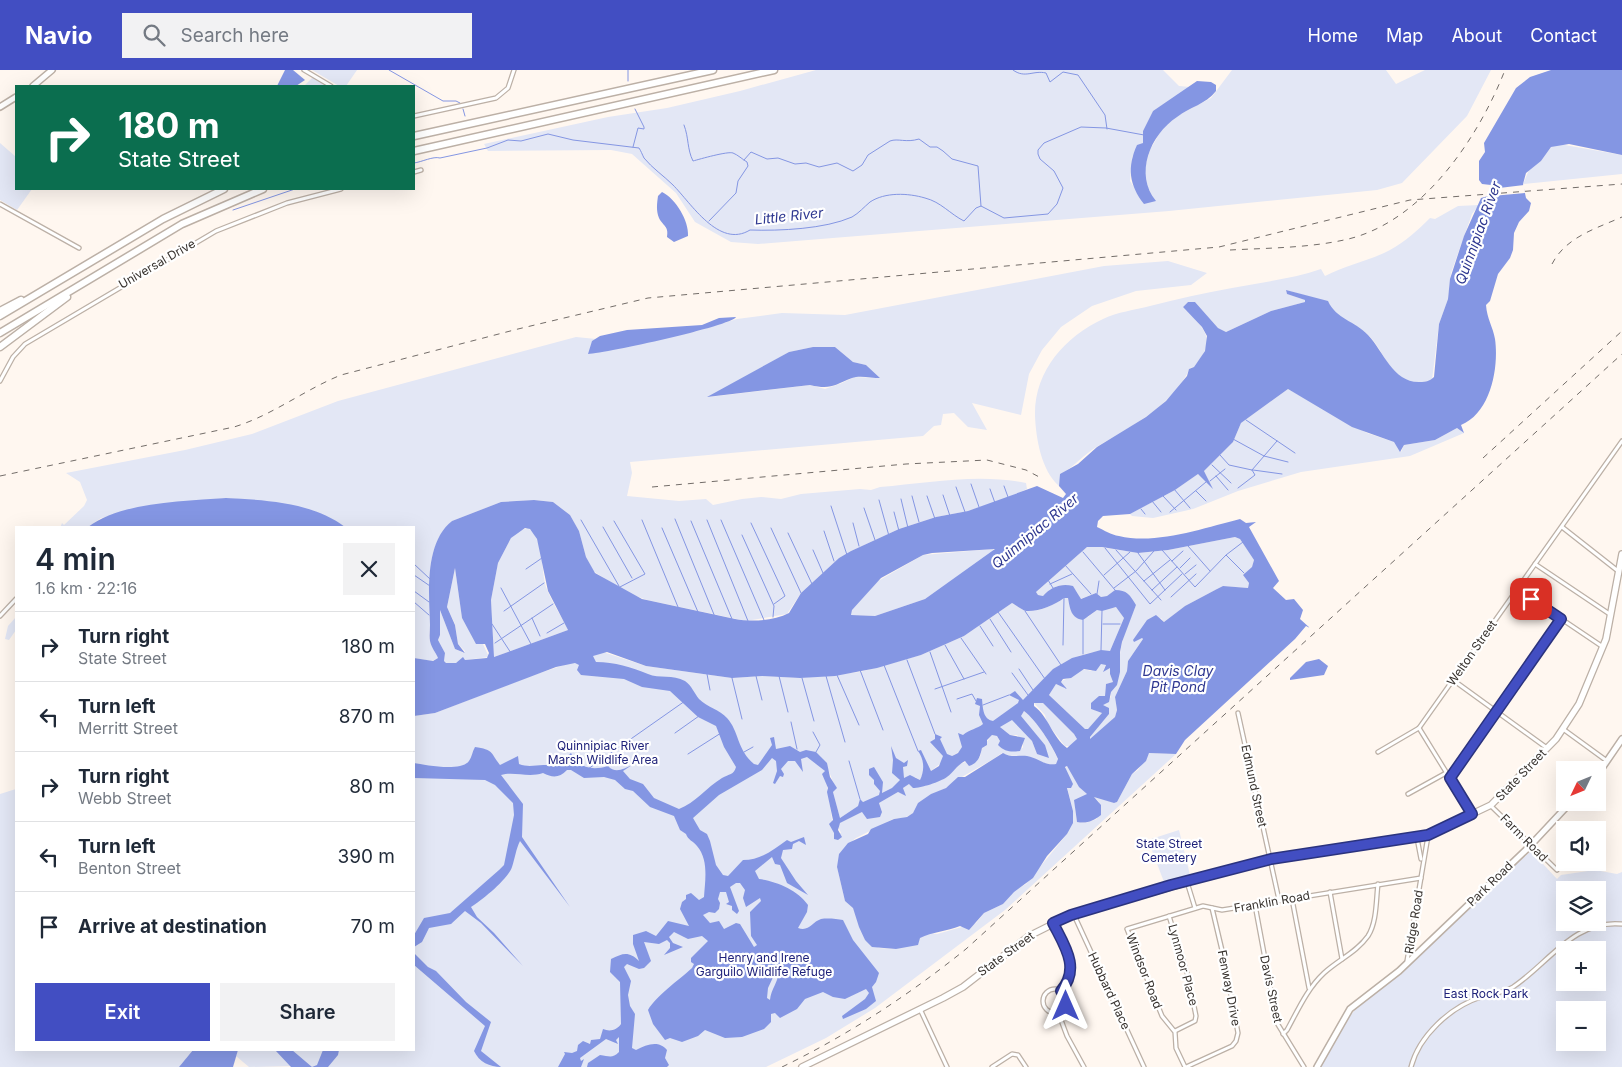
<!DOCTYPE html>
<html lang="en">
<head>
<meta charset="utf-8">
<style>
  :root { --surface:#fff; --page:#f2f2f3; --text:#1f2937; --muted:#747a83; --line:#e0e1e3; --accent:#424ec2 }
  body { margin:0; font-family:Inter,sans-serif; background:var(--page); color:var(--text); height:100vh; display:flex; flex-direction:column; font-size:19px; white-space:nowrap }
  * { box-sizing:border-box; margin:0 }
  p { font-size:16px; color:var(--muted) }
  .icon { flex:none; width:28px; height:28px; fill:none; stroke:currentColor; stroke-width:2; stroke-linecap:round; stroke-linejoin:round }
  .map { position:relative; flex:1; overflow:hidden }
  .panel { position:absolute; left:15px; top:456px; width:400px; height:525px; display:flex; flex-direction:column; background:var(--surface); border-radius:0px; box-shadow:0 5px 20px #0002 }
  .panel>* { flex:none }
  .guide { position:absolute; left:15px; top:15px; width:400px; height:105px; border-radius:0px; box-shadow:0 5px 20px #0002; background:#0b6e4f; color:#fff; overflow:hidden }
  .needle { width:32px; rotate:227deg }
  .buttons { position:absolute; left:1556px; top:691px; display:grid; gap:10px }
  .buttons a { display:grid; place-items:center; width:50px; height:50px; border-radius:0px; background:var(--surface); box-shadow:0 5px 20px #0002; font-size:25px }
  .pin { position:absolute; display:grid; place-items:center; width:42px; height:42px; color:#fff; margin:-21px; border-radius:10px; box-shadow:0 2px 8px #0006 }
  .me { position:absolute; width:55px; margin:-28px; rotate:0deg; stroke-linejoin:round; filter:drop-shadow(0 0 4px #0008) }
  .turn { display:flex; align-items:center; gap:18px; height:105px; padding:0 20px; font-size:22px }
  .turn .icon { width:65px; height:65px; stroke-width:2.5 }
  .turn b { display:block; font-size:35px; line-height:42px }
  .round { display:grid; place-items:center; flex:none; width:52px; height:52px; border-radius:0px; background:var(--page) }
  .headline { display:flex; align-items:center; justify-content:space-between; height:85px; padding:0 20px }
  h1 { font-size:30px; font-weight:600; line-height:38px }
  .action { display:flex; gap:10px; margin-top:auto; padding:10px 20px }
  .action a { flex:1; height:58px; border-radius:0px; background:var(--accent); color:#fff; font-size:20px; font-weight:600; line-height:58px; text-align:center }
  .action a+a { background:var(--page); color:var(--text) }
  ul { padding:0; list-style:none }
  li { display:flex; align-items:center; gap:15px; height:70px; padding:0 20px; border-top:1px solid var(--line) }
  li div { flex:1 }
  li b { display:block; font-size:19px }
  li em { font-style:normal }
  header { display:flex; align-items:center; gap:30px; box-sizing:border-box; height:70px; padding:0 25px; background:var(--accent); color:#fff }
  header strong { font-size:24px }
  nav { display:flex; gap:28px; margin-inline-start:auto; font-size:18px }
  .search { width:350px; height:45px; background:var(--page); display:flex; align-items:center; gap:12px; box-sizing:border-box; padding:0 18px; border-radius:0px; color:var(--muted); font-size:19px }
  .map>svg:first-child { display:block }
  .green { fill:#e3e7f5; fill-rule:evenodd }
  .water { fill:#8496e3; fill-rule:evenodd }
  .pier { fill:#fff7f0 }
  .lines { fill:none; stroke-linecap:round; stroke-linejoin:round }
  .stream { stroke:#8496e3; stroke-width:1 }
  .street-casing { stroke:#bcb0a6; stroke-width:5.5 }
  .secondary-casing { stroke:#bcb0a6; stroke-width:8 }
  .primary-casing { stroke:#bcb0a6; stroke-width:8 }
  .highway-casing { stroke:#bcb0a6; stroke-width:9 }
  .street { stroke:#fff; stroke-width:3 }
  .secondary { stroke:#fff; stroke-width:5 }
  .primary { stroke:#fff; stroke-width:5.5 }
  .highway { stroke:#fff; stroke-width:6 }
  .rail { stroke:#736d69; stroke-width:1; stroke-dasharray:6 6; stroke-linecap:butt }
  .route-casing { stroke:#2b337e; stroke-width:12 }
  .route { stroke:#424ec2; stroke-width:9 }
  .labels { text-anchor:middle; stroke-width:4.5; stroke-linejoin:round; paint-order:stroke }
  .street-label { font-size:12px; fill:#38332f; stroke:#fff }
  .park-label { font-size:12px; fill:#1f227a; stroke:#fff }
  .water-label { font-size:14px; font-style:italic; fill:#2f3891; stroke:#fff }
</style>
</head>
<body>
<header>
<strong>Navio</strong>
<div class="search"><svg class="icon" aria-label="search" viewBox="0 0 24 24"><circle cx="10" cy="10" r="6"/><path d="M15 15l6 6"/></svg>Search here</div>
<nav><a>Home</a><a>Map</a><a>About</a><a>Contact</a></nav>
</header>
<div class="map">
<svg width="1622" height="997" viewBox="0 0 1622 997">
  <rect width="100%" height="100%" fill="#fff7f0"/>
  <!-- green -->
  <g class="green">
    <polygon points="312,0 357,0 346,16 339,16"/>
    <polygon points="816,0 1163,0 1179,16 1190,17 1153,41 1143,61 1143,73 1132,87 1130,111 1134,117 1154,129 1148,118 1144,100 1150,80 1162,59 1177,46 1211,28 1232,0 1386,0 1396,14 1425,0 1491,0 1467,46 1402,113 1377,120 1169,141 758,174 731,172 695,152 676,123 632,84 611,80 488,81 484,74 608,47 667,38 740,21"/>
    <polygon points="313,7 326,16 304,16"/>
    <polygon points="0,73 16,87 16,119 32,119 17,140 0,130"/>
    <polygon points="1559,74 1622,85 1622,104 1523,114 1529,100 1541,91 1551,77"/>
    <path d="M1479 135 1472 144 1451 203 1448 229 1439 254 1432 310C1424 313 1413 313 1405 310 1389 303 1380 274 1366 263 1354 252 1334 248 1328 232L1286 220 1287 224 1305 230V232L1271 241 1226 262 1218 258 1195 232H1188L1183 237C1194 250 1213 262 1205 280 1203 286 1197 292 1194 297L1190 298C1173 335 1132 356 1098 376 1084 384 1075 396 1061 404L1059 416C1041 400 1036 368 1035 346 1034 301 1065 267 1103 249 1118 242 1134 240 1150 236 1177 229 1204 223 1232 218 1262 212 1292 209 1321 199L1325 206C1346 195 1369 191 1390 180 1405 172 1418 160 1430 148L1435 149 1458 136Z"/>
    <path d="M1168 191 1207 203 1191 215 1136 221 1092 236 1061 257 1042 280 1029 304 1021 345 972 333 987 360 968 357 954 343 943 344 941 355 934 356 923 366 630 392 632 403 627 426 679 431 706 429 713 435 742 429 761 427 781 429 801 424 860 419 871 420 880 417C927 413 979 403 1026 413L1027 419 1000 431 968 441 936 447 899 459 851 481 839 488 801 523 787 544 746 551 647 530 628 523 593 501 586 487 579 461 570 445 553 432 534 430 501 432 452 451C424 474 429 524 430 555 430 560 428 566 430 571 431 577 436 583 438 588L432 591 414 588V458L345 457 315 441 263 431 226 428 153 435 101 448 88 457 60 458 62 453 64 455 84 436 87 430 80 412 66 403 185 380 252 364 338 331 576 267 596 269 592 271 656 269 694 262 737 249 782 243 845 245 1104 196ZM813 277H835L853 292 866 295 880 308 854 307 842 313 825 319 810 315 709 327 789 282Z"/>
    <polygon points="1288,319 1367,363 1394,372 1401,382 1404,375 1435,370 1457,358 1464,363 1410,386 1301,402 1238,421 1193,439 1153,448 1132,446 1130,444 1135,441 1175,420 1198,404 1212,417 1204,401 1233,372 1241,353"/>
    <path d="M528 458C544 468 541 501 546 517 552 533 561 545 568 560L494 587 491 530 498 493 511 468 518 461Z"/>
    <path d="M1235 467 1240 469 1254 490 1252 498 1243 505 1249 513 1248 518 1223 516 1217 519 1185 536 1164 552 1161 548 1142 568 1143 569 1128 591 1127 601 1115 627 1117 640 1115 647 1090 670V667L1109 644 1107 637 1102 635 1111 627V622C1123 603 1117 593 1122 573 1125 560 1131 548 1136 535L1115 520 1107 526 1101 527 1096 523 1080 529C1074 509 1055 513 1043 526L1038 525 1036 522 1087 477H1101L1138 483 1168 480Z"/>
    <polygon points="993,479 994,481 925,529 875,546 851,545 852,539 878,511 923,485"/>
    <polygon points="455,498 462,548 477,574 482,572 489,587 465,590 464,589 456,593 446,593 444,591 445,583 438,570 440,563 440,540 455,579 464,583 465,581 458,574 455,554 447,537"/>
    <path d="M1064 528H1068L1070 537 1088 547 1097 540 1117 537 1124 548 1110 581C1091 580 1070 587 1054 599 1046 605 1041 615 1032 621L1037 633H1043L1074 664 1077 669 1071 676H1065L1047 653 1045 645 1034 633 1012 649 1032 671 1037 684 1045 675 1020 646 1024 641C1037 651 1052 675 1058 690L1056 694C1045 696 1037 689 1027 687 1018 684 1011 688 1002 683 984 696 964 704 947 717 942 721 935 722 930 725 921 731 917 742 908 746 903 749 898 748 893 749 880 755 869 762 856 768 849 772 842 790 837 797L845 831 853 837 865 870 879 878 896 879 929 863 937 864 976 853 984 843 1003 834 1014 821 1026 814 1067 764 1073 741 1067 717 1071 718 1065 699 1067 696 1079 716 1087 724 1075 738 1077 752 1085 753 1097 749 1099 732 1094 727 1096 726 1114 733 1117 732 1132 704 1138 700 1149 683 1176 684 1005 840 875 938 826 968 766 997H301L285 980H414V646L435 643 528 607 603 582 646 596 732 608 762 606 800 608 860 602 921 585 964 566 1012 533C1016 535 1022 540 1026 541 1038 542 1055 535 1064 528ZM1000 657 1010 665H1017L1023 672V678L1000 671 997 666 992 665 982 678 980 687 960 694 947 707 933 713 909 714 903 718 905 725 898 722 879 733 882 742H862L840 753 838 756 841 763H834L825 702 819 685C828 695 830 706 836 718L833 722 840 748 858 736 860 730 862 732 877 729 915 707 920 710 923 704 930 699 931 701 942 692Z"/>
    <polygon points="16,547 16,560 9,570 5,569 8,556"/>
    <path d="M1101 594H1106L1103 601 1110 597V604L1113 612 1106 614 1105 626 1091 639 1102 643 1088 659H1085L1049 625 1056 614 1066 618 1061 612C1064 609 1068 609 1072 606 1080 601 1081 598 1091 601Z"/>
    <polygon points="16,719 16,980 193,980 179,997 0,997 0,724"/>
    <polygon points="1179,760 1190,805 1164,812 1148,770"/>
    <path d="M1531 781 1557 809 1561 805 1595 800 1617 804 1622 802V997H1321L1343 954 1355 940 1399 905 1461 844ZM1565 820H1598V852H1565ZM1565 880H1598V912H1565ZM1565 940H1598V972H1565Z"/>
    <polygon points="238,980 275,980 292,996 249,997 236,986"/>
  </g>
  <!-- water -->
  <g class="water">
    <polygon points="285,0 293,0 305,10 296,16 277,16"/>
    <path d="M1551 0H1622V85L1569 74 1551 77 1541 91 1526 103 1523 114 1526 128 1531 133 1529 141 1519 152 1514 163 1513 180 1510 188 1498 204 1490 231 1486 235C1487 249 1493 257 1495 269 1499 297 1491 343 1461 355L1464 363 1457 358 1435 370 1404 375 1400 382 1394 372 1352 357 1288 319 1241 353 1233 372 1204 401 1213 419 1198 404 1175 420 1130 444 1103 446 1098 451 1097 457C1104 460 1111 465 1119 466 1156 475 1204 458 1240 449L1246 453 1256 452 1249 457 1279 511 1273 518 1286 530 1294 529 1303 540 1300 549 1310 558 1306 556 1295 569 1185 670 1176 684 1149 683 1146 691 1132 704 1117 732 1114 733 1094 727 1101 735V745C1093 751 1087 754 1077 752L1074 730 1087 724 1079 717 1067 696 1065 697 1073 714 1071 718H1067L1073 741V753L1067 764 1047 786 1033 808 1014 822 1003 834 984 843 969 860 960 856C947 861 932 862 920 868L918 875 896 879 872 877 865 870 859 857 853 838 845 831 837 797 839 784 848 773 868 764 871 759 894 749 907 747 913 743 918 733 931 724 946 718 958 707H965L1003 683C1011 688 1018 685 1027 686 1038 688 1045 696 1056 694L1058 689C1052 675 1037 651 1024 641L1021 646 1045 675 1049 688 1037 684 1032 671 1012 650 1000 657 1010 665 1025 668 1020 681C1011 682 1005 682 998 675L1000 671 997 666 992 665 987 670V675L982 678C980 687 978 693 969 696L965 691C957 695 954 702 947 707 940 712 921 718 913 718L909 714 903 718 906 726 898 722 879 733 882 742 880 747 867 749 862 742 840 753 838 760 842 767 838 770 834 769V763L829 754 833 750 827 722 828 718 822 704 825 701 807 687 801 689 803 702 795 691H788L781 699 784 704 783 707 780 706 775 714 773 713 777 701 776 691 772 688 762 700 719 725 693 748 700 760 707 764 710 771 716 795 723 805 728 806 743 790C761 790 773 780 787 770L791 772 804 767 806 775 799 771 793 774 792 779 783 780 781 788 796 811 808 825 787 813 780 795 775 794 772 787 755 801 759 809C776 811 798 820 808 835L807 842 798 858C809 862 812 852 821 849 828 848 837 849 843 850L853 870 879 903 876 912 872 917 876 931 866 939 843 949 842 946 865 929 869 923 866 919 845 929 833 927 823 922 805 929 797 939 780 948 775 943 771 944V952L764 959 742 967 725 968 705 960 698 966 682 972 670 968 665 970 653 954 648 940C656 926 679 910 692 898L694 894 691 892V888L708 871 702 866 688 869 674 862 669 867 673 873 683 877 664 885 670 878V873L667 870 659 874 644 872 651 891 644 898 639 899 627 894 624 897 631 911 628 925 630 936 635 944 632 978 636 980C647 974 659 970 667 980L665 988 669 995 667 997H587L588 993 600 985C609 986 612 989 619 982V967L616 970 618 974 606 969 580 988 581 991 584 989 581 997H558L565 984 564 982 572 983 577 981 578 975 583 971 590 974 591 970 600 969 603 959C610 962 617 960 621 954L620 912 610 902 611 889C623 883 629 881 639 891L633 874V865L646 861 656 866 668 851 689 856 680 839 682 832 686 829V825L691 823 699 830 704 827C705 811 709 790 697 776 693 771 688 770 686 764L680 760 674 746 650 737 633 721 625 719 615 710 604 707 584 708 571 700H567C559 708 553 708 543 703 528 708 514 701 501 705L523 734 522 767 570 837 520 771C516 779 515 788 512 797 508 809 482 830 471 837L477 847 494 863 523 896 481 853 465 841 451 854 429 858 422 872 414 877V865L424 848 450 843 499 800 504 795 514 745 513 733 495 715 485 710 414 708V693C425 695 461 702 469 691 472 687 472 682 475 677 494 680 490 682 500 695L518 686 519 694C532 699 541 692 554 697L571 683C579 698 592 701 608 696 615 704 624 699 632 695L623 701 630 709 643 714 654 728 679 739C695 733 707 717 722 708 729 704 734 705 736 697L724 677 716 656 698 647 670 621 642 617 624 609 581 605 577 600 579 595 575 593 556 597 435 643 414 646V588L433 591 438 588C436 583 431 577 430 571 429 566 430 560 430 555 429 524 424 473 452 451L501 432 534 430 553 432 570 445 579 461 586 487 595 503 642 529 735 549C751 552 774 551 789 543L801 523 839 488 851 481 899 459 936 447 968 441 1037 416 1063 428 1066 424 1059 416 1060 404 1078 394 1097 377 1146 347 1166 331 1187 306 1189 299 1194 297 1205 281 1207 266 1202 257 1183 237 1188 232H1195L1218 258 1226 262 1271 241 1305 232V230L1287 224 1286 220 1328 231C1336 249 1355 251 1368 265 1384 282 1393 313 1420 312 1426 312 1430 311 1434 307L1439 254 1448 229 1450 209 1464 166 1481 128 1492 125 1491 115 1482 114 1479 110V91L1485 82 1484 73 1516 18 1530 7ZM525 458 530 459 537 469 548 521 568 560 494 587 491 530 498 493 511 468ZM1235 467 1240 469 1254 490 1252 497 1243 505 1249 513 1248 518 1223 516 1217 519 1185 536 1164 552 1156 545 1147 550 1133 570 1134 572 1142 568 1143 569 1128 591 1127 601 1115 627 1117 640 1115 647 1090 669V667L1109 644V638L1103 635 1109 632 1111 622 1117 615 1120 602V582L1122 572 1136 535C1130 525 1127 520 1115 520L1107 526 1101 527 1096 523 1081 529 1073 516C1061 513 1051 517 1043 526L1038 525 1036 522 1087 477H1102L1138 483 1168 480ZM995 479 925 529 875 546 851 545 852 540 881 508 923 485 932 483ZM455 498 462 548 476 574H485L489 583 487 588 465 590 463 587 456 593H446L444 591 445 583 438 570 440 565V540L455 579 465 583 458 574 455 555 447 537ZM1064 528H1068C1070 539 1071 548 1083 550L1097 540 1102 541 1116 537 1124 548 1110 581 1101 580 1072 588 1053 599 1023 630 1015 621 1009 625 1019 630 1018 633 993 651C983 649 983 639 982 629L977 628 975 634 980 636 979 645 983 654C977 659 970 659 963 665L958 663 962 677 958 683 952 686 947 684 940 669 942 667 935 664V669L930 672 943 686 939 696 931 701 921 680 918 681C924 689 925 700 920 710L910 705 904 708 903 697 907 696 908 690 904 693 896 688 891 676 893 690 892 703 900 710 892 718 882 723 883 712 874 697 869 699V705L874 710V714L880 721 879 725 863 732 860 729 858 736 840 748 833 722 837 718 830 707 827 693 816 682 806 680 800 682 790 676 776 679 774 667 770 668 772 675 758 695 754 694C737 680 739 661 727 648 720 640 707 637 699 629 694 623 692 616 685 611 673 604 659 609 648 604 631 597 615 592 596 592L593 586 607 582 646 596 732 608 762 606 800 608 835 606 877 598 921 585 964 566 1012 533C1016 535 1022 540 1026 541 1038 542 1055 535 1064 528ZM1101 594 1106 595 1103 602 1110 598V604L1113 612 1106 614 1105 626H1099L1091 633V639L1102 643 1088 659H1085L1049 625 1056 614 1067 619 1061 612 1063 609 1071 608 1084 599 1096 601ZM1034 633H1043L1074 664 1077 669 1067 678C1052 667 1049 647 1034 636ZM736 813H740L745 820 743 828 746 837 760 828 761 831 750 842 751 866 757 875 754 877 740 854 736 853 724 859 719 851 710 853 703 845 709 842 715 843 719 839 720 833 718 829 720 822H726L729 832 726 834 732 836V840L737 844 739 841 730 817ZM775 892C785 906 771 916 770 930L767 928 768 918 776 901Z"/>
    <path d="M1197 11 1211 12 1216 15V21C1206 34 1190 37 1177 47 1150 65 1134 104 1156 131L1144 134C1129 115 1127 97 1137 75L1143 73V61L1153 41Z"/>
    <path d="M662 122C676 129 689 151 688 166L674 172 667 167C669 156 663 156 659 148 656 141 657 133 658 126Z"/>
    <path d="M736 247C731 256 607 283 588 284L592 271 600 266 627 260 702 255 719 248Z"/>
    <path d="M813 277H835L853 292 866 295 880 308C872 308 859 305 852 308 834 315 831 320 810 315L707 327 789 282Z"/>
    <path d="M226 428C266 430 312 432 345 457H88C121 432 184 431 226 428Z"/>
    <polygon points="1319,589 1328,596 1324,605 1290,610 1290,608 1306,592"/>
    <path d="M414 883 428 897 436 901 466 932 491 952 481 981 501 997C490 997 479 992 474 981L485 956 414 895Z"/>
    <polygon points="193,980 238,980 233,997 179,997"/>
    <polygon points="275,980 292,980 312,997 317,995 323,980 339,980 338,985 328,997 291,997"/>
  </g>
  <!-- pier -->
  <polygon class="pier" points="1524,115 1525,123 1492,126 1491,119"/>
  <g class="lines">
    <!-- stream -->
    <g class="stream">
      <polyline points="389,0 443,31 456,31 460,33"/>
      <path d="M1013 0C1025 9 1033 0 1046 3L1050 12 1063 2 1078 5 1105 45 1107 59"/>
      <polyline points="628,11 628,0"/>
      <polyline points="463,39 465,46"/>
      <path d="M684 55C689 68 687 79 693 91 700 89 728 81 733 83 738 85 742 89 747 92L748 96 738 111 736 123 709 151"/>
      <polyline points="633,77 638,58 644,59 644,57 635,39"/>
      <path d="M744 90 751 82 767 89 778 88 795 94 806 93 819 97 837 93 853 101 862 95 868 85 890 71C898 68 906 73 919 69L930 77H937L943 81 952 89 978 96 981 136"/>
      <path d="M414 93C422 92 433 86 440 88L487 78 508 70 521 71 548 64 573 70 639 78C641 81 642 84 644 88 652 98 664 106 673 115 691 133 719 179 750 160 780 161 825 159 852 147 859 143 864 137 870 132 885 122 908 123 925 128 941 132 950 144 964 151L976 138 981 136 1004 148 1048 144 1057 134 1063 118 1054 101 1040 89 1038 84V80L1044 73 1081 57 1106 58 1144 65"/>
      <polyline points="233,140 295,119"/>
      <polyline points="1246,350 1295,383"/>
      <polyline points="1233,369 1264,386 1288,392"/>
      <polyline points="1220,385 1229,395 1252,400 1255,405 1238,418"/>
      <polyline points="1212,395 1231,413"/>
      <polyline points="1252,400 1277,371"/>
      <polyline points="1253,400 1282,404"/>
      <polyline points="1216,406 1228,420"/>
      <polyline points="1210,411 1225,399"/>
      <polyline points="971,414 979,437"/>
      <polyline points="1004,416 1008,427"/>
      <polyline points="956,417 965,442"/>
      <polyline points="990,419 995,433"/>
      <polyline points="1174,419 1190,438"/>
      <polyline points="1196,421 1206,431"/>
      <polyline points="943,425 950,446"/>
      <polyline points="912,426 919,452"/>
      <polyline points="927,426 935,449"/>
      <polyline points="1163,426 1176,440"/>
      <polyline points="901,429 908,458"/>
      <polyline points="879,430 889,466"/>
      <polyline points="1152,431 1161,442"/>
      <polyline points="831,436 847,485"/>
      <polyline points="864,438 875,470"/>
      <polyline points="1141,439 1145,444"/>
      <polyline points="894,442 899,461"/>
      <polyline points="1170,442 1206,412"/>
      <polyline points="675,449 715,547"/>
      <polyline points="581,450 619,516"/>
      <polyline points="642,450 678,537"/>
      <polyline points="707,450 748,551"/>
      <polyline points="721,450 764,550"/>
      <polyline points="614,451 645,504 618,518"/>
      <polyline points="691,451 732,549"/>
      <polyline points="751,453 785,526 774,534"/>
      <polyline points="853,453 859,476"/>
      <polyline points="603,457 632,508"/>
      <polyline points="662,458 698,542"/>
      <polyline points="771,458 801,523"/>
      <polyline points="824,461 834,491"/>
      <polyline points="788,463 812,514"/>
      <polyline points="742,465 774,536 773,547"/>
      <polyline points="1188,476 1210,501"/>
      <polyline points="1105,478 1150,534 1182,504"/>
      <polyline points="813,480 823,503"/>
      <polyline points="1116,480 1161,530"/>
      <polyline points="1162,480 1195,517 1226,485 1244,503"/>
      <polyline points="1083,482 1115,520"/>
      <polyline points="1138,483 1165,520"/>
      <polyline points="1226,485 1243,472"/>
      <polyline points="1172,491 1183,481"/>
      <polyline points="414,494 430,509"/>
      <polyline points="1065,495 1091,524"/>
      <polyline points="1180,498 1190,488"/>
      <polyline points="526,499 542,488"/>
      <polyline points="1185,504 1196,495"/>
      <polyline points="414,505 430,516"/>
      <polyline points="1104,505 1130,482"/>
      <polyline points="1048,510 1053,518"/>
      <polyline points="1144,511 1170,490"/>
      <polyline points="1050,514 1072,504"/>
      <polyline points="501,518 531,574"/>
      <polyline points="1114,518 1136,501 1154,481"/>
      <polyline points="1152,520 1177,497"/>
      <polyline points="414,521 429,532"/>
      <polyline points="1097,524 1099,511"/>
      <polyline points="1171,527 1196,504"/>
      <polyline points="414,532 429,545"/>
      <polyline points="504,541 544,513"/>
      <polyline points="1025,541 1061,595"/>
      <polyline points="998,542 1045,609"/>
      <polyline points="532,548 540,566"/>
      <polyline points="990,549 1011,582"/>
      <polyline points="1083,550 1083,584"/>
      <polyline points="492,554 511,583"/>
      <polyline points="1103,554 1120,554"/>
      <polyline points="980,556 993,576"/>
      <polyline points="547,563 564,553"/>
      <polyline points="961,568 986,604"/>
      <polyline points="495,573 553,534"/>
      <polyline points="945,575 964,609"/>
      <polyline points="1063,575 1064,528"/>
      <polyline points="1101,580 1102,541"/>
      <polyline points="930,582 951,642"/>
      <polyline points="907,590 935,664"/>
      <polyline points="884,595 918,681"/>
      <polyline points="1019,599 1033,620"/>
      <polyline points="860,600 883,660"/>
      <polyline points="1012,603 1028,625"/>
      <polyline points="707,604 710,620"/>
      <polyline points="837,605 859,655"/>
      <polyline points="756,606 762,630"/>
      <polyline points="779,606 788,642"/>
      <polyline points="826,606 845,672"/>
      <polyline points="732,608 742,649"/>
      <polyline points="802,608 814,651"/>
      <polyline points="935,619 984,602"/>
      <polyline points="957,629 972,624 976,631"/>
      <polyline points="983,635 1009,625"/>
      <polyline points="791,652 797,679"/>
      <polyline points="813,662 820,675 816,682"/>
      <polyline points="675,663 699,646"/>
      <polyline points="744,682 753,677"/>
      <polyline points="688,684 721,663"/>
      <polyline points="849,691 860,729"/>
      <polyline points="588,699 685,631"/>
    </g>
    <!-- street casing -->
    <g class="street-casing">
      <g id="street">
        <polyline points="304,0 331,16"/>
        <polyline points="414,46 496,28 508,18 514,0"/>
        <polyline points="414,102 421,100"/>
        <polyline points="0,134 79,178"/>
        <polyline points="0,311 13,287 25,274 216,161 287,133 341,119"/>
        <polyline points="1562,457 1618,501"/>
        <polyline points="1535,494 1611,545"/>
        <polyline points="1517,519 1603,577"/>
        <polyline points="0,546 16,529"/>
        <polyline points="1453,610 1547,678"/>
        <polyline points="1238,643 1279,830"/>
        <polyline points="1419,658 1472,744"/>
        <polyline points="1563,659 1607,691"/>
        <polyline points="1378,682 1419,658 1622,371"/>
        <polyline points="1450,709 1561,549"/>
        <polyline points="1408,724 1446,703"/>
        <polyline points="1491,736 1557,800"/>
        <polyline points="1417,768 1421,789"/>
        <polyline points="1187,812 1195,838"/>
        <polyline points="1330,822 1342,889"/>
        <polyline points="1292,829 1309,918"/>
        <polyline points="1255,835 1277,953 1304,997"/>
        <polyline points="1074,845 1144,997"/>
        <polyline points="1169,846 1188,906 1196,946 1195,951 1175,961"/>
        <path d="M1053 853C1064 875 1080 899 1061 921"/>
        <polyline points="1407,891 1428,766"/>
        <circle cx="1055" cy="931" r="12"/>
        <polyline points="920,939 947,997"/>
        <polyline points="1058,942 1067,966 1084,997"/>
        <path d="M1283 964 1287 960C1298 940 1307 919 1324 903 1338 890 1357 882 1368 866 1377 852 1376 830 1378 814"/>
        <polyline points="992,997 1012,984 1018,985 1026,997"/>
        <polyline points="1185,997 1176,978 1175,962 1162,946 1127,859 1203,836 1222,840 1421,808"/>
        <polyline points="1186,997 1232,976 1236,971 1238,963 1225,893 1212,838"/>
        <path d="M1411 997C1419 966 1450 937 1481 927 1492 924 1503 923 1513 917 1548 894 1574 849 1622 854"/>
      </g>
    </g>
    <!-- secondary casing -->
    <g class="secondary-casing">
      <g id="secondary">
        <polyline points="33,16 52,0"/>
        <polyline points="0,37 16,27"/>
        <polyline points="1598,704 1622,669"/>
        <polyline points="1317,997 1350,939 1399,901 1528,778 1571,732"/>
      </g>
    </g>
    <!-- primary casing -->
    <g class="primary-casing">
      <polyline id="primary" points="802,997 943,928 963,917 1029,866 1071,845 1271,789 1428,765 1491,735 1556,669 1579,634 1606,569 1622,484"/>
    </g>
    <!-- highway casing -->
    <g class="highway-casing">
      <g id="highway">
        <polyline points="414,66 713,0"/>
        <polyline points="414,81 774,0"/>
        <polyline points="0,241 21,230"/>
        <polyline points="0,246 163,149 224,119"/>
        <polyline points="0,263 182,154 263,119"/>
        <polyline points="0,277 67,227"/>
      </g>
    </g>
    <!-- street -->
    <use href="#street" class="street"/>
    <!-- secondary -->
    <use href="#secondary" class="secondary"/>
    <!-- primary -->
    <use href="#primary" class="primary"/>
    <!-- highway -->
    <use href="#highway" class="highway"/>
    <!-- rail -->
    <g class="rail">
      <path d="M1230 180C1268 178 1307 178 1344 170 1421 154 1478 69 1505 0"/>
      <path d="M1552 194C1566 167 1595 159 1622 147"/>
      <polyline points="1483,388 1622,261"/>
      <path d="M0 406 234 357C273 345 304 320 341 305L518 259 648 228 1219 177 1410 130 1622 114"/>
      <polyline points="652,417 906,394 987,390 1026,400 1043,409"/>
      <path d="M782 997C848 965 909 925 966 879L1622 284"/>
    </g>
  </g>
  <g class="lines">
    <!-- route casing -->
    <g class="route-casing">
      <path id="route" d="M1066 936V926L1061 921C1081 898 1064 875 1053 853L1071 845 1171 815 1271 789 1428 765 1472 744 1450 708 1561 549 1531 529"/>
    </g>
    <!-- route -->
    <use href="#route" class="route"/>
  </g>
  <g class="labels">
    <!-- street labels -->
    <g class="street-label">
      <text transform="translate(157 194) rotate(-30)" y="4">Universal Drive</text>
      <text transform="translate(1472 583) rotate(-55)" y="4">Welton Street</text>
      <text transform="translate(1521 705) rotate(-46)" y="4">State Street</text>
      <text transform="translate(1254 716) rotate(78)" y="4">Edmund Street</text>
      <text transform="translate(1524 768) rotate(45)" y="4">Farm Road</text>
      <text transform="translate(1490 814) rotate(-44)" y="4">Park Road</text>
      <text transform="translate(1272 832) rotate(-10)" y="4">Franklin Road</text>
      <text transform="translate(1414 852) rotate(-81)" y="4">Ridge Road</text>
      <text transform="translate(1006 884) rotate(-36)" y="4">State Street</text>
      <text transform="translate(1183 895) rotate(75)" y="4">Lynmoor Place</text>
      <text transform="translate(1144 901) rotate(69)" y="4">Windsor Road</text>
      <text transform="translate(1229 918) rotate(79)" y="4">Fenway Drive</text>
      <text transform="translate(1271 919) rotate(78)" y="4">Davis Street</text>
      <text transform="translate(1109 921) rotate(65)" y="4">Hubbard Place</text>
    </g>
    <!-- park labels -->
    <g class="park-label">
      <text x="603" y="680">Quinnipiac River<tspan x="603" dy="14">Marsh Wildlife Area</tspan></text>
      <text x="1169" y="778">State Street<tspan x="1169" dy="14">Cemetery</tspan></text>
      <text x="764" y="892">Henry and Irene<tspan x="764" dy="14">Garguilo Wildlife Refuge</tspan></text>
      <text x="1486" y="928">East Rock Park</text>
    </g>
    <!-- water labels -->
    <g class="water-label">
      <text transform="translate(789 146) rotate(-6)" y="5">Little River</text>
      <text transform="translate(1478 163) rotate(-70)" y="5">Quinnipiac River</text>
      <text transform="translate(1035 461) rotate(-40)" y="5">Quinnipiac River</text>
      <text x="1178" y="606">Davis Clay<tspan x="1178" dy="16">Pit Pond</tspan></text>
    </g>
  </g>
</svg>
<div class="buttons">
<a><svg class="needle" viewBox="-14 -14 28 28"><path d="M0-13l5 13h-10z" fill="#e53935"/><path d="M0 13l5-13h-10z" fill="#747a83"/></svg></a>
<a><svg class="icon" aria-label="sound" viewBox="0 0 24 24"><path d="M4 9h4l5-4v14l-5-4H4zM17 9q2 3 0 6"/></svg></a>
<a><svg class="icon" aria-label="layers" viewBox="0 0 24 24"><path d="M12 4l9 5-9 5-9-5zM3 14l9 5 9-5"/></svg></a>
<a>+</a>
<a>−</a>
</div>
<div class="pin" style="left:1531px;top:529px;background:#d93025"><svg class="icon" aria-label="arrive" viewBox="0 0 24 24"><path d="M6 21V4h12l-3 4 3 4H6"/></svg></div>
<svg class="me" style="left:1066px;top:936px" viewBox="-20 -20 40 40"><path d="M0-17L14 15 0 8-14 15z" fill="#424ec2" stroke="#fff" stroke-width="4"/></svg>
<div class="guide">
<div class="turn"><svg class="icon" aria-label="right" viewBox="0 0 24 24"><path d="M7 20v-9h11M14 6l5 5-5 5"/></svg><div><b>180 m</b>State Street</div></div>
</div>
<section class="panel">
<div class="headline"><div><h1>4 min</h1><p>1.6 km · 22:16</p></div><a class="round"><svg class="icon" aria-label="close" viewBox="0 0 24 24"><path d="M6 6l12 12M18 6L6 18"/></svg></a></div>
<ul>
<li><svg class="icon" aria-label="right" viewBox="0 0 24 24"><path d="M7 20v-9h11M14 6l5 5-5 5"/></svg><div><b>Turn right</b><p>State Street</p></div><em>180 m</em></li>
<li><svg class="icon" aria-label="left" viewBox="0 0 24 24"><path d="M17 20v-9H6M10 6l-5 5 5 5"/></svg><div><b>Turn left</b><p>Merritt Street</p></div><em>870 m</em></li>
<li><svg class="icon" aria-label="right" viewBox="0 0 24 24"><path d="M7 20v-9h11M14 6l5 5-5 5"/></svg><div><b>Turn right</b><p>Webb Street</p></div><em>80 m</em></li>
<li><svg class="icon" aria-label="left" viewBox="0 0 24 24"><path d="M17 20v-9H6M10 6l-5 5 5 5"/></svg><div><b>Turn left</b><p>Benton Street</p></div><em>390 m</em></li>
<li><svg class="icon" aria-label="arrive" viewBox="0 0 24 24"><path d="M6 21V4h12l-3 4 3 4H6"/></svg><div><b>Arrive at destination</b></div><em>70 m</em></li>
</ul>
<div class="action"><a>Exit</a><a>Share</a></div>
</section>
</div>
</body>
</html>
